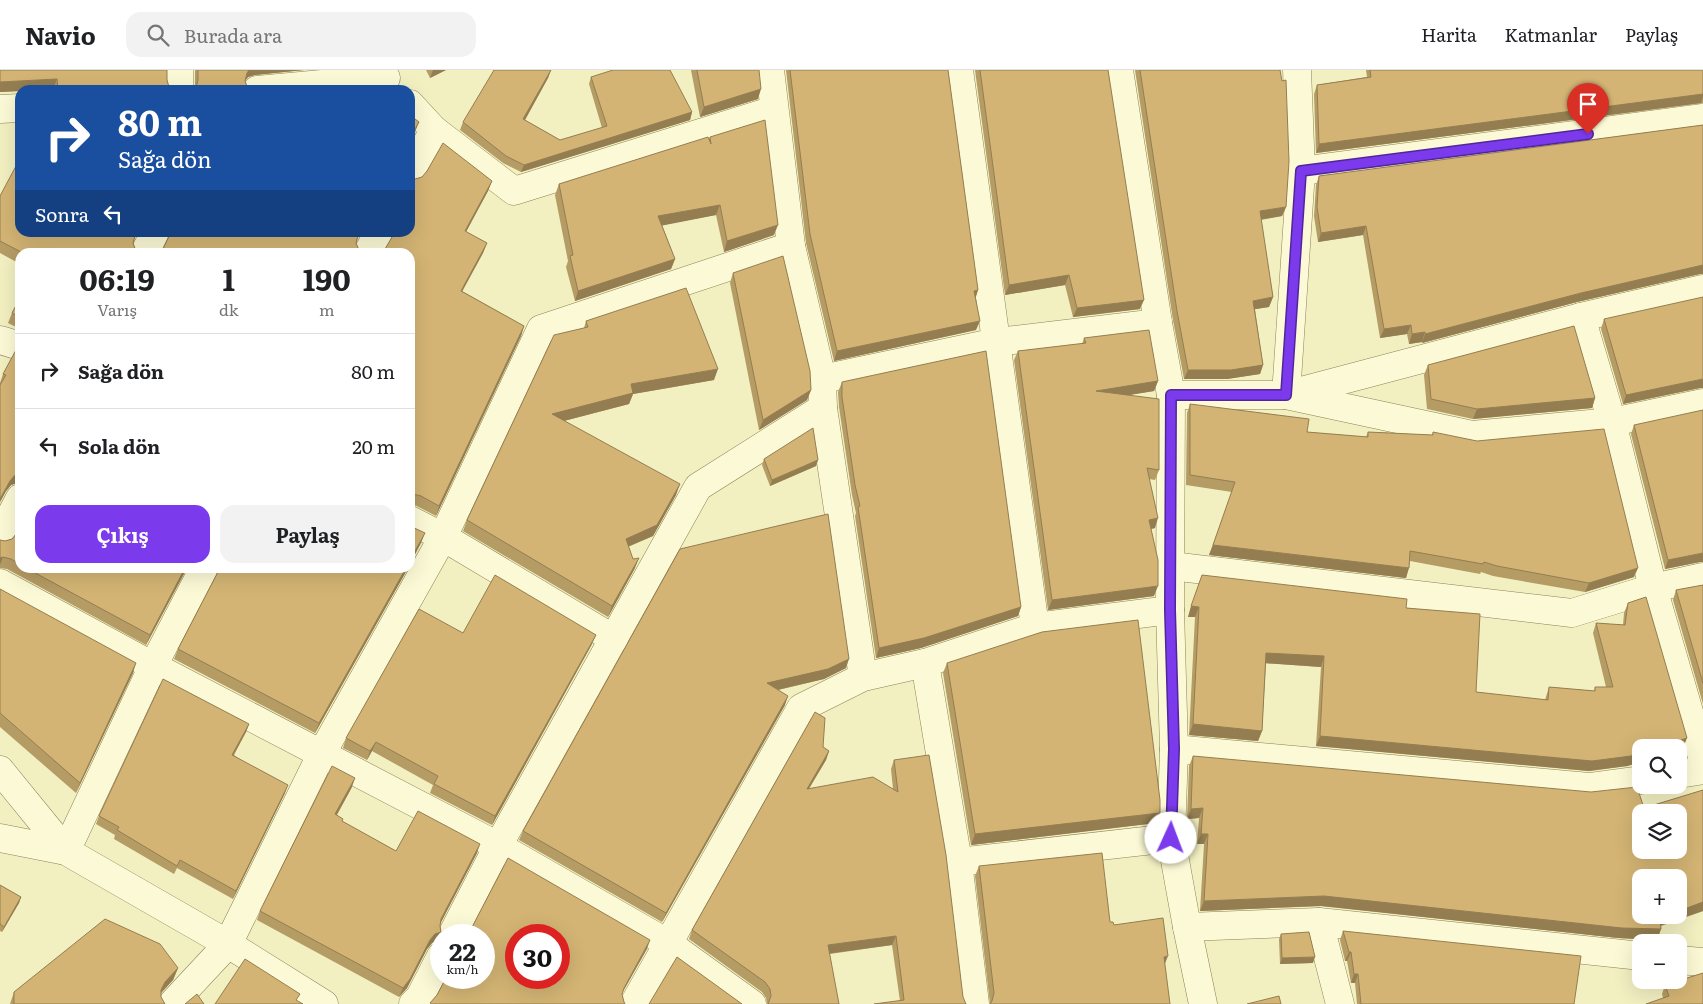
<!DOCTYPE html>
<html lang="tr">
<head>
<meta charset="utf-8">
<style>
  :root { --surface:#fff; --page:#f2f2f2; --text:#202124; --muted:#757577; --line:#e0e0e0; --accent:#7c3aed }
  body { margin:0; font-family:Literata,serif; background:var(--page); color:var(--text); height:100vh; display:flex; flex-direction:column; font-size:19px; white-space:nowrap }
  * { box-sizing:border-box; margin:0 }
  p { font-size:16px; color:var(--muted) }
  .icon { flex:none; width:28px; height:28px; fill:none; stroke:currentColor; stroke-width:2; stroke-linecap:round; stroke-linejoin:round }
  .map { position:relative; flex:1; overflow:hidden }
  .panel { position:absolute; left:15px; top:178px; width:400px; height:325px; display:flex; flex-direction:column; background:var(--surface); border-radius:15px; box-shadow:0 5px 20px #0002 }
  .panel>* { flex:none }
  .guide { position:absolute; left:15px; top:15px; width:400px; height:152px; border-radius:15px; box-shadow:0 5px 20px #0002; background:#1a4fa0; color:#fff; overflow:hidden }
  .controls { position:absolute; left:1632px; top:669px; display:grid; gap:10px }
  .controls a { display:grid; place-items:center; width:55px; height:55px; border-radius:10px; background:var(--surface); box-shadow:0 5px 20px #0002; font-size:25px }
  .speed { position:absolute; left:430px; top:854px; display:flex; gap:10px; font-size:25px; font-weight:700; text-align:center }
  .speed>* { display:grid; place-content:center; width:65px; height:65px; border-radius:50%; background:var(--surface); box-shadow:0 5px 20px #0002; line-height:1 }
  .speed small { font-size:12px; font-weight:400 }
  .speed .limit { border:8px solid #d22; background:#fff; color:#111 }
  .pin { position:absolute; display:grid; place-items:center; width:42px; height:42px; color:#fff; margin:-51px -21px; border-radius:50% 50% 50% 0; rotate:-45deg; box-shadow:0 0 5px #0007 }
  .pin .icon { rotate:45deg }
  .me { position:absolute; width:55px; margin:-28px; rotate:2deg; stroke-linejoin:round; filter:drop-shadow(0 0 4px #0008) }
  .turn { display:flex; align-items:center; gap:18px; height:105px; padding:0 20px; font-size:22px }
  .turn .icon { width:65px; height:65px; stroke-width:2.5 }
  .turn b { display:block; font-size:35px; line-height:42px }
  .then { display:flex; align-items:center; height:48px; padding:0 20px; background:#0003; gap:10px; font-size:19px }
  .eta { display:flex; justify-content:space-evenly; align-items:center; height:85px; text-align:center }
  .eta b { font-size:30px; font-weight:700; line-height:35px }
  .primary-button { display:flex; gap:10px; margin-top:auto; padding:10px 20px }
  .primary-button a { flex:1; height:58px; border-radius:15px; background:var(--accent); color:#fff; font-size:20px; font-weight:700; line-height:58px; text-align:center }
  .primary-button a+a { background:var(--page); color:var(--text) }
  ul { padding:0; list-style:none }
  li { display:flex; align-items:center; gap:15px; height:75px; padding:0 20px; border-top:1px solid var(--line) }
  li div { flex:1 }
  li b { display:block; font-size:19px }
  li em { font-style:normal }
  header { display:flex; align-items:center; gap:30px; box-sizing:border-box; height:70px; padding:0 25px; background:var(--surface); border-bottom:1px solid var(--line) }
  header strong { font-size:24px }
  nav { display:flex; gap:28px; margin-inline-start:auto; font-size:18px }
  .search { width:350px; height:45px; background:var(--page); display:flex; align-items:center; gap:12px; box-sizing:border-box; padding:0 18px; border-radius:15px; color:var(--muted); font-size:19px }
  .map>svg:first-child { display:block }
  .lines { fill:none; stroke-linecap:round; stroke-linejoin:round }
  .street-casing { stroke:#8d8257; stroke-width:29 }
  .street { stroke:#fcfad6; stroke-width:28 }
  .wall { fill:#b59b64 }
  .shaded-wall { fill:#947e51 }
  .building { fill:#d3b474; stroke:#947e51; fill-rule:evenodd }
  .route-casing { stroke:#51269a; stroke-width:12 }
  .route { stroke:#7c3aed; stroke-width:9 }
</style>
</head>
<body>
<header>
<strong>Navio</strong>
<div class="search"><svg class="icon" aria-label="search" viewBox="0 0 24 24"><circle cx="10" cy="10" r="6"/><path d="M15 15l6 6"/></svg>Burada ara</div>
<nav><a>Harita</a><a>Katmanlar</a><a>Paylaş</a></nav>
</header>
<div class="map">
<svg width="1703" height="934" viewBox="0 0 1703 934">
  <rect width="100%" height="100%" fill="#f2f0c1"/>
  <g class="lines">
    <!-- street casing -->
    <g class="street-casing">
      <g id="street">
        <polyline points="179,0 179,20"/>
        <polyline points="770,0 791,176 822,309 823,338 863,607"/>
        <polyline points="959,0 1035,557"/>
        <polyline points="1119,0 1158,253 1171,325 1170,540 1174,679 1171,768 1187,857 1203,934"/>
        <polyline points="1297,0 1301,101 1286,325 1472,365 1612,352 1703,333"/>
        <polyline points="257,20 386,8"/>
        <polyline points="410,34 434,60 514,121 774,40"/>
        <polyline points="0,39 20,38"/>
        <polyline points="1301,101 1703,48"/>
        <polyline points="410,104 434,60"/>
        <polyline points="145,182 155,162"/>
        <polyline points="368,182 379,162"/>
        <polyline points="1581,247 1612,352 1653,518 1703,690"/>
        <polyline points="0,270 20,276"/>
        <polyline points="822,309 997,272 1158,253"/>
        <polyline points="1171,325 1286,325 1581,247 1703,219"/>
        <polyline points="410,450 443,467 614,569"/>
        <polyline points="0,466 20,428"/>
        <polyline points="1171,496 1572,543 1653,518 1703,507"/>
        <polyline points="0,513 153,596 498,776 669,874 752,934"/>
        <polyline points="925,593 958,792 975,934"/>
        <polyline points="1174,679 1589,717 1641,710"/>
        <polyline points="0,700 66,781 153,596 204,498"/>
        <polyline points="1679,704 1703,700"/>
        <polyline points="0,768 66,781 228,874 324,934"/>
        <polyline points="958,792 1171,768"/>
        <polyline points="1319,852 1340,934"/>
        <polyline points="1187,857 1319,852 1641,886"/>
        <polyline points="452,865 498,776 698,417 823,338"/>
        <polyline points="1679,890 1703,892"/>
        <polyline points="172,934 228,874 322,683 443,467 541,259 791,176"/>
        <polyline points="413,934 420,927 441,886"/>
        <polyline points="634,934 801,638 863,607 925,593 1035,557 1170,540"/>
      </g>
    </g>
    <!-- street -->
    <use href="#street" class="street"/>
  </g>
  <!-- wall -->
  <g class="wall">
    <polygon points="0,0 167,10 169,17 171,20 53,20 53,19 20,20 20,21 0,22"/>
    <polygon points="195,0 304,0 255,5 248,7 245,11 248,19 195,19"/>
    <polygon points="426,0 446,0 430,8"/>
    <polygon points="551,0 548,8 525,50 560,70 602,58 589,14 591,7 692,42 690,50 521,102 503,93 460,60 463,52"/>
    <polygon points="691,0 759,0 758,29 700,47"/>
    <polygon points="786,0 948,0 978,220 975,228 976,260 834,291 806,173"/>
    <polygon points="975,0 1108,0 1140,239 1073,247 1065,215 1005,225"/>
    <polygon points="1135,0 1280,0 1286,137 1282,146 1261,150 1273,227 1269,237 1255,239 1263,295 1260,304 1227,309 1184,309 1173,250"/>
    <polygon points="1366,0 1703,0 1703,33 1316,83 1314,24 1317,15 1367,7"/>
    <polygon points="1703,55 1703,204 1700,204 1577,232 1422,273 1422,272 1409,274 1407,264 1380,268 1363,165 1318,172 1314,146 1316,115 1319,106"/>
    <polygon points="710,67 774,165 724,182 716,145 662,155 675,189 671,199 575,231 566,197 568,191 555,125 559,114 709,69"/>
    <polygon points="415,109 492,111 488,121 466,162 487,173 483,183 462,221 524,256 521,266 436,446 417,436 410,434 410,162"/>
    <polygon points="0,126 134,169 133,173 136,181 138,182 20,182 20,194 0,183"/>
    <polygon points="733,203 811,320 807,330 759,360 730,213"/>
    <polygon points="20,228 20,259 8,253 12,243"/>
    <polygon points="1604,249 1700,318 1623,334 1601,259"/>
    <polygon points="586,251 714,310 633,324 629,334 564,351 676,425 653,466 628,477 635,498 608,547 463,461 467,450 584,258"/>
    <polygon points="1084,268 1158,311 1154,321 1128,325 1159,400 1155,410 1149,409 1155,458 1151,459 1154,526 1048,540 1014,290 1018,281 1082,274"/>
    <polygon points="20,280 20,412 11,415 6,421 0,432 0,313 3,304"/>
    <polygon points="1428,295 1595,328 1592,338 1473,349 1427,339 1424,305"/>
    <polygon points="842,312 1021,537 1018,546 921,578 876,588 855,446 856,443 852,425 839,337 838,322"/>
    <polygon points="1190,334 1307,362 1366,367 1368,362 1432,365 1433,362 1634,507 1585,522 1493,506 1481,502 1480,504 1410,491 1406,508 1209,485 1232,422 1186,415 1187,343"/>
    <polygon points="1634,355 1700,492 1665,499 1631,364"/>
    <polygon points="764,389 818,390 816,396 770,416 762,395"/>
    <polygon points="20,458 20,498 187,498 146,575 7,499 0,498 0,470 5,471 12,469 17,463"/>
    <polygon points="680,479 846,598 824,609 778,620 785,635 662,852 519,770 523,761"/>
    <polygon points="219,498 408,498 315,663 174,589 178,579 219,500"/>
    <polygon points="1202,505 1406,538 1476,622 1545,630 1549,617 1594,621 1595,617 1606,617 1593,563 1596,553 1623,555 1624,543 1628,533 1683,678 1679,679 1679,678 1641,678 1641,692 1627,696 1589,701 1316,676 1321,597 1266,593 1262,661 1258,671 1189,665 1195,547 1188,547"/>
    <polygon points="1703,515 1703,634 1673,530 1676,520"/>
    <polygon points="0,519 133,603 76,723 0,657"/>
    <polygon points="463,563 592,574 492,755 430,723 433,715 372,681 367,690 343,678 346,668"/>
    <polygon points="947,593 1160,743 1156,753 971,775 943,603"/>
    <polygon points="249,654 246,662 234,685 285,723 233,829 177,798 174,804 114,769 115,765 96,754 99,746"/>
    <polygon points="823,677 829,681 826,690 809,719 893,719 891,699 894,690 963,927 900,931 892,875 830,884 767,934 766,928 762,922 689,869 692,860"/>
    <polygon points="1193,686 1644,738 1703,720 1703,841 1661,856 1661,859 1657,870 1618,868 1321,836 1200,841 1204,774 1197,774 1199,748 1187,749 1189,696"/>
    <polygon points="352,717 337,745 343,752 396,781 477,783 440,854 440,856 441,862 438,871 432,873 427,879 407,918 399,927 257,850 260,841"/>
    <polygon points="979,796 1110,852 1165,895 990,934 975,806"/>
    <polygon points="0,815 21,827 19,833 2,862 0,861"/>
    <polygon points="1343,861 1574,934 1357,934 1355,913 1351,913 1347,891 1345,891 1340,870"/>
    <polygon points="1281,864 1313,893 1280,894 1279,869"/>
    <polygon points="178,898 173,910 161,923 161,927 165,934 10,934 14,922"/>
    <polygon points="1665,915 1703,934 1663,928 1662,924"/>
  </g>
  <!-- shaded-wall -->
  <g class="shaded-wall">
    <polygon points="249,0 304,0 255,5 248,7 243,13 247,3"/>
    <polygon points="433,0 446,0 430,8"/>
    <polygon points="551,0 548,8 521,57 523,49"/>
    <polygon points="57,9 53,19 20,20 20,21 0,22 0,12"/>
    <polygon points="761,19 758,29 700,47 704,37"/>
    <polygon points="1703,24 1703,27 1701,33 1316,83 1319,74"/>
    <polygon points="692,42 690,50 521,102 524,95"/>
    <polygon points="419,52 415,62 410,71 410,68"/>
    <polygon points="492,111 488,121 461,171 465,161"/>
    <polygon points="720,135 716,145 655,157 658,146"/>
    <polygon points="1286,137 1282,146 1257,150 1260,141"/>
    <polygon points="778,155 774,165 724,182 727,171"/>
    <polygon points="1366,156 1363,165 1318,172 1321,163"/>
    <polygon points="487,173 483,183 457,231 461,221"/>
    <polygon points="675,189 671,199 575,231 578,221"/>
    <polygon points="1703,195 1703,204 1700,204 1577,232 1422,273 1425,264 1581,223"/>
    <polygon points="1069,205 1065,215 1005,225 1009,215"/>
    <polygon points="978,220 975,230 974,221"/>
    <polygon points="1273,227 1269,237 1250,240 1253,231"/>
    <polygon points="1144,230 1140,239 1073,247 1077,238"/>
    <polygon points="980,251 976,260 834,291 837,281"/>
    <polygon points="1411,255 1407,264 1380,268 1384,259"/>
    <polygon points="524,256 521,266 436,446 439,436"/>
    <polygon points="1425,262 1422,272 1409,274 1412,264"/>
    <polygon points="1263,295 1260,304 1227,309 1184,309 1188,300"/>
    <polygon points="718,299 714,310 633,324 629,334 548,355 552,344 631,314"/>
    <polygon points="1703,309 1703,318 1700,318 1623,334 1626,325"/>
    <polygon points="1158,311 1154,321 1093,331 1096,321"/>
    <polygon points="811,320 807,330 759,360 763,350"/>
    <polygon points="1595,328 1592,338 1473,349 1477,339"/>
    <polygon points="818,390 816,396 770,416 772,410"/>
    <polygon points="20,403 20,412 11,415 6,421 0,432 0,429 10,411 15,405"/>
    <polygon points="680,414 676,425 653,466 622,479 626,469"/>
    <polygon points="413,424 410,434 410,425"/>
    <polygon points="1158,448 1155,458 1146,460 1149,450"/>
    <polygon points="425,463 421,473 410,494 410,490"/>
    <polygon points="1213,475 1409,498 1406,508 1209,485"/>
    <polygon points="1703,483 1703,492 1700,492 1665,499 1668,490"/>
    <polygon points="3,487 0,495 0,488"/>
    <polygon points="639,488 635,498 608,547 612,536"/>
    <polygon points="185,498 187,498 146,575 150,565"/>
    <polygon points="406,498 408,498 315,663 319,653"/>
    <polygon points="1638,498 1634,507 1585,522 1589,513"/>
    <polygon points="1158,516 1154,526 1048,540 1052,530"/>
    <polygon points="1191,536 1199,537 1195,547 1188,547"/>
    <polygon points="1021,537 1018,546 921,578 876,588 879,578"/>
    <polygon points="596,565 592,574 492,755 495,746"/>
    <polygon points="1266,583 1324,586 1321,597 1262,593"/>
    <polygon points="849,589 846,598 824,609 764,623 767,613"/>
    <polygon points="136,593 133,603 76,723 80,713"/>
    <polygon points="788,626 785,635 662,852 666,843"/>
    <polygon points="249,654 246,662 229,693 232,685"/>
    <polygon points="1193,654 1262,661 1258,671 1189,665"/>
    <polygon points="1320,666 1641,682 1641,692 1627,696 1589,701 1316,676"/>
    <polygon points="1687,668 1683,678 1679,679 1679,678 1656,678"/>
    <polygon points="376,672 372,681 367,690 370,681"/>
    <polygon points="829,681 826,690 803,728 807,719"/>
    <polygon points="355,708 352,717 332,753 335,744"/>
    <polygon points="288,715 285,723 233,829 236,821"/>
    <polygon points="1203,738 1199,748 1187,749 1191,739"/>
    <polygon points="1160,743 1156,753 971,775 975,764"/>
    <polygon points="1201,764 1208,764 1204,774 1197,774"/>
    <polygon points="480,774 477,783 438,858 441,849"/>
    <polygon points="1324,826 1661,859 1657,870 1618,868 1321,836 1200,841 1204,831"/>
    <polygon points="21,827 19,833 2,862 4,857"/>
    <polygon points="1703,832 1703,841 1656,857 1660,847 1666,845 1679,845 1679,841"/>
    <polygon points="441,862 438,871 432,873 427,879 407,918 399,927 403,918 430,870 435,864"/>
    <polygon points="896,866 892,875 825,884 828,875"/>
    <polygon points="650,870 647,879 620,927 624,918"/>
    <polygon points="1349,882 1351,882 1347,891 1345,891"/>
    <polygon points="1168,886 1164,896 1164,887"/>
    <polygon points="1315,887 1313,893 1280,894 1282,888"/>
    <polygon points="178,898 173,910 161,923 161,920 165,912"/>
    <polygon points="1354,904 1358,904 1355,913 1351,913"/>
  </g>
  <!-- building -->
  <g class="building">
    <polygon points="0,0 167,0 167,10 169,17 171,20 58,20 57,9 0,12"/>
    <polygon points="198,0 249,0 247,3 245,11 248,19 249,20 194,20 196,18 198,10"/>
    <polygon points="494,0 551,0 523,49 560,70 607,56 591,7 613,0 670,0 692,42 524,95 506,86 463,52"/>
    <polygon points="697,0 759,0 761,19 704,37"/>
    <polygon points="790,0 948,0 978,220 974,221 980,251 837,281 810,164"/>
    <polygon points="980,0 1108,0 1144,230 1077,238 1069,205 1009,215"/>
    <polygon points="1140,0 1280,0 1282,11 1286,10 1289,91 1286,137 1260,141 1273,227 1253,231 1263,295 1231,300 1188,300 1177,241"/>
    <polygon points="1370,0 1703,0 1703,24 1319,74 1317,15 1371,7"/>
    <polygon points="357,17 363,20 321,20"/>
    <polygon points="410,46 415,49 419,52 410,68"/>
    <polygon points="765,50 778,155 727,171 720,135 658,146 675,189 578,221 570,186 573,185 559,114 708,67 711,74 710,67"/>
    <polygon points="1703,55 1703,195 1581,223 1425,264 1425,262 1412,264 1411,255 1384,259 1366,156 1321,163 1317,137 1319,106"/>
    <polygon points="443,73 492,111 465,161 487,173 461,221 524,256 439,436 421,426 413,424 410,425 410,182 382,182 385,179 395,162 410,162 410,108 415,109 422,107 427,101"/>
    <polygon points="16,96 20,98 20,162 136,162 133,173 136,181 138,182 21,182 0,171 0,126"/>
    <polygon points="171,162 359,162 356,173 359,180 361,182 159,182 163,179"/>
    <polygon points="783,186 810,301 811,320 763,350 733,203"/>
    <polygon points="686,218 718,299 631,314 633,323 552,344 680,414 657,455 626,469 633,489 639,488 612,536 467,450 554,265 588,257 586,251"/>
    <polygon points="1703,227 1703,309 1626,325 1604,249"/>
    <polygon points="20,228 20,248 12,243"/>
    <polygon points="1574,256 1595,328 1477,339 1431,329 1428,295"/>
    <polygon points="1149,260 1158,311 1096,321 1159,329 1159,400 1147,398 1158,448 1149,450 1158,490 1158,516 1052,530 1018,281 1086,273 1084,268"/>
    <polygon points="16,280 20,280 20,403 15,405 10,411 0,429 0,315 6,305 3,304"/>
    <polygon points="986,281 1021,537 924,568 879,578 858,437 860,436 855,415 842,327 842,312"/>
    <polygon points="1190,334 1309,349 1307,362 1368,367 1368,362 1433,365 1433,362 1477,371 1604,359 1638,498 1589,513 1497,496 1484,492 1483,494 1410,481 1409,498 1213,475 1235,412 1190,405"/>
    <polygon points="1703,340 1703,483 1668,490 1634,355"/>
    <polygon points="813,358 818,390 772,410 764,389"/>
    <polygon points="828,444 849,589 828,599 767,613 788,626 666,843 523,761 680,479"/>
    <polygon points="410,456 425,463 410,490"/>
    <polygon points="20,458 20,494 11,489 3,487 0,488 0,470 5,471 12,469 17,463"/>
    <polygon points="26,498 185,498 150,565"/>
    <polygon points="220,498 406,498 319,653 178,579"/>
    <polygon points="495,505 596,565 495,746 434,714 438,706 376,672 370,681 346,668 419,539 463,563"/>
    <polygon points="1202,505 1407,529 1406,538 1480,544 1476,622 1548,630 1549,617 1595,621 1595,617 1613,617 1596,553 1625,555 1628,533 1646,527 1687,668 1656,678 1641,678 1641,682 1631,686 1592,691 1320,666 1324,586 1266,583 1262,661 1193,654 1199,537 1191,536"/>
    <polygon points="1703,515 1703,613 1676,520"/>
    <polygon points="0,519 136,593 80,713 0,643"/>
    <polygon points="1138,550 1160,730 1160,743 975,764 947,593 1042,562"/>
    <polygon points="163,609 249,654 232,685 288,715 236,821 180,790 177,796 117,760 119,757 99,746"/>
    <polygon points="815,642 825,648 823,677 829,681 807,719 873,707 898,722 894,690 929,685 946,785 963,927 966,934 874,934 904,930 896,866 828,875 839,934 768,934 771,926 770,919 765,912 692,860"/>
    <path d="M1193 686 1591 722 1637 717 1644 738 1703 720V832L1679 841V808H1641V845H1666L1660 847 1661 859 1622 858 1324 826 1204 831 1208 764H1201L1203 738 1191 739ZM1641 742H1679V780H1641Z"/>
    <polygon points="332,696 355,708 335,744 343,749 342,751 396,781 418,741 480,774 441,849 440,856 441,862 435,864 430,870 410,909 403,918 260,841"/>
    <polygon points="1102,783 1110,852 1113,852 1114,855 1163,848 1168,886 1164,887 1170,934 990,934 992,931 994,923 979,796"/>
    <path d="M508 788 650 870 624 918 622 924 624 932 625 934H432L430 933 437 925 446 908H484V865H467L469 863ZM516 865H559V908H516Z"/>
    <polygon points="0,815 21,827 4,857 0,854"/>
    <polygon points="105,849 160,874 178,898 165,912 161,920 161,927 165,934 14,934 14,922"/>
    <polygon points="1343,861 1581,886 1574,934 1361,934 1358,904 1354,904 1351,882 1349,882"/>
    <polygon points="1309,862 1315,887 1282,888 1281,864"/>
    <polygon points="677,887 742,934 649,934"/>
    <polygon points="245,889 300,924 296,930 303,934 215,934"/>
    <polygon points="1703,903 1703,934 1646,934 1669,926 1665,915"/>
    <polygon points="197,924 204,934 185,934"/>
    <polygon points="1279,926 1281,934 1247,934"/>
  </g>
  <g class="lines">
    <!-- route casing -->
    <g class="route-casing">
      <polyline id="route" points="1171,768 1174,679 1170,540 1171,325 1286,325 1301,101 1588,64"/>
    </g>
    <!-- route -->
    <use href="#route" class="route"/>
  </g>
</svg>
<div class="controls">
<a><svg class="icon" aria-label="search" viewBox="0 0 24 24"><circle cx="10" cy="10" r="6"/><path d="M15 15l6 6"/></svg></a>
<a><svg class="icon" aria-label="layers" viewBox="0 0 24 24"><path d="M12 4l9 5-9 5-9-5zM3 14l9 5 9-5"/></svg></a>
<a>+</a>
<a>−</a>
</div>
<div class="speed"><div>22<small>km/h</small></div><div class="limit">30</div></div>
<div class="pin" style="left:1588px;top:64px;background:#d93025"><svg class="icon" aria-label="arrive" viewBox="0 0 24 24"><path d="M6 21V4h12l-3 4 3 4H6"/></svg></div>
<svg class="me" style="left:1171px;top:768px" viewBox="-20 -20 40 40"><circle r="19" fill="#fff"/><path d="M0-13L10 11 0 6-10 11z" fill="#7c3aed"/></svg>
<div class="guide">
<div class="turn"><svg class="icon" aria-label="right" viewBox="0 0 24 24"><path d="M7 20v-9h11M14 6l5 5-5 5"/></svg><div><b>80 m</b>Sağa dön</div></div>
<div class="then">Sonra<svg class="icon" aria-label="left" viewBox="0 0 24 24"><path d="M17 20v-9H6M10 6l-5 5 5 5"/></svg></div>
</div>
<section class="panel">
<div class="eta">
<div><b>06:19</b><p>Varış</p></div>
<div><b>1</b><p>dk</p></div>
<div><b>190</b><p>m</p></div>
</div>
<ul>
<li><svg class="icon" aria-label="right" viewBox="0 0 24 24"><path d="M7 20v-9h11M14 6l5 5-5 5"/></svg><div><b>Sağa dön</b></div><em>80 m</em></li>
<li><svg class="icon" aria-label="left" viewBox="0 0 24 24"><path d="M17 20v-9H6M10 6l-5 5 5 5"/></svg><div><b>Sola dön</b></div><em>20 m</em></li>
</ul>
<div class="primary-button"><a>Çıkış</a><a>Paylaş</a></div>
</section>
</div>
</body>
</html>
